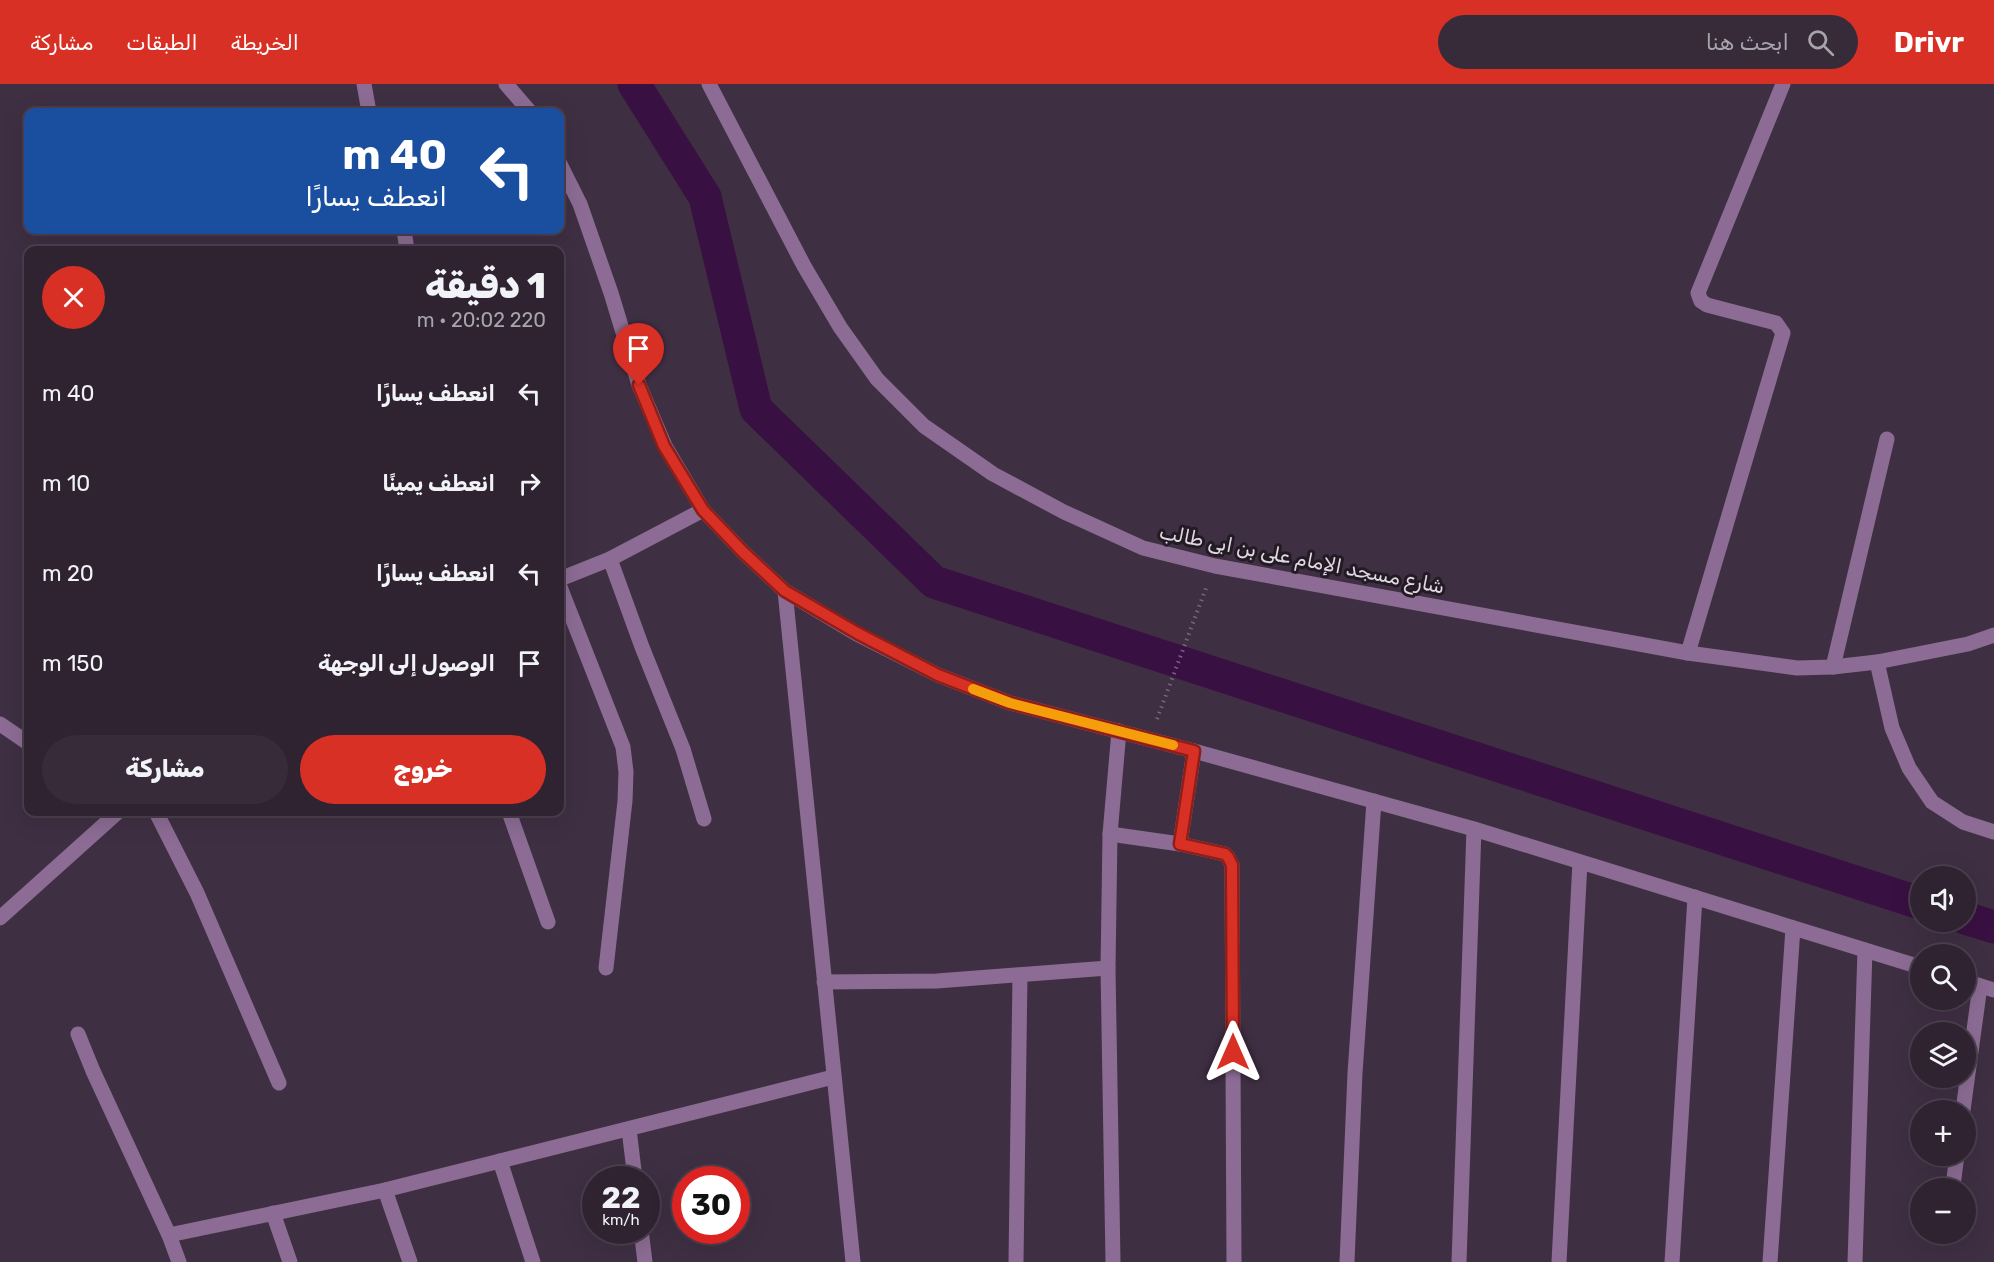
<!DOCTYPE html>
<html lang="ar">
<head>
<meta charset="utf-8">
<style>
  :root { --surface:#2f2332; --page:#372b3a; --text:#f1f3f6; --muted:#a7a4ac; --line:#4a404d; --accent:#d93025 }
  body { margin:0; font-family:Rubik,Cairo,sans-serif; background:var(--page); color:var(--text); direction:rtl; height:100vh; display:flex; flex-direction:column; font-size:22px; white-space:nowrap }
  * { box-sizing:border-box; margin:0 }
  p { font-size:20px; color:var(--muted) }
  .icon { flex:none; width:33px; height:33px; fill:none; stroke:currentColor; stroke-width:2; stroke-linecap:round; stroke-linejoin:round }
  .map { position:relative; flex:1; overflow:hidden; direction:ltr }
  .side { position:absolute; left:24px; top:162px; width:540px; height:570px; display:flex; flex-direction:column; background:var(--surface); border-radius:12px; box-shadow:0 6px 24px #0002,0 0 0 2px var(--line); direction:rtl }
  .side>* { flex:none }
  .banner { position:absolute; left:24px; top:24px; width:540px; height:126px; border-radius:12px; box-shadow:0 6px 24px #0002,0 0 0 2px var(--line); direction:rtl; background:#1a4fa0; color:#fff; overflow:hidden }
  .fabs { position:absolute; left:1910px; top:782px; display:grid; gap:12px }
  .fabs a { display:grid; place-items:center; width:66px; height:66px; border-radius:50%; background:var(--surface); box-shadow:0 6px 24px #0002,0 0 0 2px var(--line); font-size:30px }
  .speed { position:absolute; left:582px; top:1082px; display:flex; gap:12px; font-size:30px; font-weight:700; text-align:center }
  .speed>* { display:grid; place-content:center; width:78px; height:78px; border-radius:50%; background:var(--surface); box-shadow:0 6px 24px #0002,0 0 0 2px var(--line); line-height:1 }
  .speed small { font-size:15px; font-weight:400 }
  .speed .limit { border:9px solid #d22; background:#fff; color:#111 }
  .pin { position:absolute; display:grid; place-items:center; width:51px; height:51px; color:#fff; margin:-62px -26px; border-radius:50% 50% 50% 0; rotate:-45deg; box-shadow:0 0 6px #0007 }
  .pin .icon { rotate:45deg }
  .me { position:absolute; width:66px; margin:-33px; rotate:0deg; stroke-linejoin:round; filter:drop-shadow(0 0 4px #0008) }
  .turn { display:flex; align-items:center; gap:21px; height:126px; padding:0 18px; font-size:27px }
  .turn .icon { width:78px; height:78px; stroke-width:2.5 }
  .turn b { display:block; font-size:42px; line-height:51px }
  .round { display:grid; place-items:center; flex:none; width:63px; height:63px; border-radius:32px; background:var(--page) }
  .summary { display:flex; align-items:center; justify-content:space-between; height:102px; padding:0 18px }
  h1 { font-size:36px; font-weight:800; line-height:45px }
  .action { display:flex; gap:12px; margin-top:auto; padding:12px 18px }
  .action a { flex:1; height:69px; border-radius:36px; background:var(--accent); color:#fff; font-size:24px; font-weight:800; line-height:69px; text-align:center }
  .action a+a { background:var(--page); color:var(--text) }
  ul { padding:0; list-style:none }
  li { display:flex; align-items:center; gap:18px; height:90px; padding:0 18px }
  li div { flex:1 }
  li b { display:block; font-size:22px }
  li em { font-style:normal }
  header { display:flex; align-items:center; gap:36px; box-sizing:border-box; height:84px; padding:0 30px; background:var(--accent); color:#fff }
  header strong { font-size:28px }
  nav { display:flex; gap:33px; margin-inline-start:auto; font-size:21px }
  .search { width:420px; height:54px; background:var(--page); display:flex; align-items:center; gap:15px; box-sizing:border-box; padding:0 21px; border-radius:33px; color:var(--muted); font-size:22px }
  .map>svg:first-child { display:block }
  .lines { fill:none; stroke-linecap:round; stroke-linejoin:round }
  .canal { stroke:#391042; stroke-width:33 }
  .path { stroke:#756779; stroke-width:4; stroke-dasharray:1.5 4.5; stroke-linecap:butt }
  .minor { stroke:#8c6c94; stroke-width:15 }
  .route-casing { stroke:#8d1f18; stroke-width:15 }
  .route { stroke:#d93025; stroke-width:10 }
  .slow { stroke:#f59e0b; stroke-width:10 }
  .labels { text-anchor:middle; stroke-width:6; stroke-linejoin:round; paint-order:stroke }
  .street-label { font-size:20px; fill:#e2d8e4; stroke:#221b24 }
</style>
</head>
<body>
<header>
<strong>Drivr</strong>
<div class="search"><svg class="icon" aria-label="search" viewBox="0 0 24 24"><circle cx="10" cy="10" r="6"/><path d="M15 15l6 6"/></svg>ابحث هنا</div>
<nav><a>الخريطة</a><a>الطبقات</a><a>مشاركة</a></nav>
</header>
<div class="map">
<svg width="1994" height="1178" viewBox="0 0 1994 1178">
  <rect width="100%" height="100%" fill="#3f2f43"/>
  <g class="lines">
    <!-- canal -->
    <g class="canal">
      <polyline points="634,0 705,113 756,325 934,498 1920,819"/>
      <polyline points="1965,834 1994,843"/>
    </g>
    <!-- path -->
    <polyline class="path" points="1157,635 1206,504"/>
    <!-- minor -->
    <g class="minor">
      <polyline points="364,0 369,28"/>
      <polyline points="506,0 530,28"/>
      <polyline points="709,0 804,182 840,243 877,295 924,342 993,390 1064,428 1143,464 1215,482 1688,569 1797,584 1833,583 1877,578 1968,560 1994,551"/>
      <polyline points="560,80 580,120 611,209 639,301 665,362 703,426 743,468 785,507 857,550 938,591 1010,619 1194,667 1474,745 1920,883"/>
      <polyline points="404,146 407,166"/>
      <polyline points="610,475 642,563 683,665 704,735"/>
      <polyline points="560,495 610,475 703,426"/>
      <polyline points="560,503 623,663 626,688 625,717 606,884"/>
      <polyline points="785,507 853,1178"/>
      <polyline points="1688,569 1783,249 1776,239 1707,221 1701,217 1698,209 1783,0"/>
      <polyline points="1877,578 1892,644 1909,684 1932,718 1963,738 1994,748"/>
      <polyline points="1833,583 1887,355"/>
      <polyline points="0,640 28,659"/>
      <polyline points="156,728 197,809 279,999"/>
      <polyline points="509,728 548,838"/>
      <polyline points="1110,750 1119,647"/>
      <polyline points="1180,760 1225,770 1228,773 1232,781 1234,1178"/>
      <polyline points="0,834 118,728"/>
      <polyline points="1965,897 1994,906"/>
      <polyline points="824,898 937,897 1108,884"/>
      <polyline points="78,950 93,987 169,1151 179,1178"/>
      <polyline points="1963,1026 1980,902"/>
      <polyline points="629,1045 635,1095"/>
      <polyline points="500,1077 533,1178"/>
      <polyline points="1953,1102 1957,1071"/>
      <polyline points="385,1106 410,1178"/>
      <polyline points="273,1129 290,1178"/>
      <polyline points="641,1146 645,1178"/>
      <polyline points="169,1151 385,1106 833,993"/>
      <polyline points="1016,1178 1020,891"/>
      <polyline points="1113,1178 1108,884 1110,750 1180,760 1194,667"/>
      <polyline points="1347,1178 1355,989 1374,717"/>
      <polyline points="1459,1178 1474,745"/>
      <polyline points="1559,1178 1580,778"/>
      <polyline points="1672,1178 1695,813"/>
      <polyline points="1770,1178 1793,844"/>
      <polyline points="1855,1178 1865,866"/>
    </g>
  </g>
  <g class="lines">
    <!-- route casing -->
    <g class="route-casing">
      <polyline id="route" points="639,301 664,362 703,426 743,468 785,507 857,549 938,591 1010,619 1194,667 1180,760 1225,770 1228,773 1232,781 1233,968"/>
    </g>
    <!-- route -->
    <use href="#route" class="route"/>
    <!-- slow -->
    <polyline class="slow" points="973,605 1010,619 1173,661"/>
  </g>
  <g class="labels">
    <!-- street labels -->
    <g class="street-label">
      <text transform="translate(1302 475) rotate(11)" y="7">شارع مسجد الإمام على بن ابى طالب</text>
    </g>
  </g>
</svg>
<div class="fabs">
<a><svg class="icon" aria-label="sound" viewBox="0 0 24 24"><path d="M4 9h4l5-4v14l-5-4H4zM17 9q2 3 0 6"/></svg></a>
<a><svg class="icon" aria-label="search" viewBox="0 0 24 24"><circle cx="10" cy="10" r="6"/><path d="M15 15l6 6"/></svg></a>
<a><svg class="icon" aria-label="layers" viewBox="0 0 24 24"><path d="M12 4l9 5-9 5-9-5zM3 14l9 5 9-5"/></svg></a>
<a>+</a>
<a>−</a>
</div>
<div class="speed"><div>22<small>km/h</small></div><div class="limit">30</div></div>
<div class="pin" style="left:639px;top:301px;background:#d93025"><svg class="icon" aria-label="arrive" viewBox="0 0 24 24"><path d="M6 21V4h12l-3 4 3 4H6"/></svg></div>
<svg class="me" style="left:1233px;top:968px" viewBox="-20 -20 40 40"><path d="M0-17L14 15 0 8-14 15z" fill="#d93025" stroke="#fff" stroke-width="4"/></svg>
<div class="banner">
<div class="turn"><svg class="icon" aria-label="left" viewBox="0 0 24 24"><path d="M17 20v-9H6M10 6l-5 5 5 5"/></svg><div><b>40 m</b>انعطف يسارًا</div></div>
</div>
<section class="side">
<div class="summary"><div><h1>1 دقيقة</h1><p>220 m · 20:02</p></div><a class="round" style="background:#d93025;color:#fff"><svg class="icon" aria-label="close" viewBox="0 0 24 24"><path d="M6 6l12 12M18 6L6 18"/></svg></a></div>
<ul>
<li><svg class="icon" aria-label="left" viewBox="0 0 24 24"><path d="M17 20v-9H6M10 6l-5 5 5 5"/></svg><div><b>انعطف يسارًا</b></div><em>40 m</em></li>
<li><svg class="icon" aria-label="right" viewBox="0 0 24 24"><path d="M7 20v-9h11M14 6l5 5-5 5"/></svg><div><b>انعطف يمينًا</b></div><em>10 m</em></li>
<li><svg class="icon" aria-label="left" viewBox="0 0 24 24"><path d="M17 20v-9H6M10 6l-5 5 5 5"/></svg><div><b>انعطف يسارًا</b></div><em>20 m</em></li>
<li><svg class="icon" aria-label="arrive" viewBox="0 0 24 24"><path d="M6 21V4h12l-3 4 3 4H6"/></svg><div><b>الوصول إلى الوجهة</b></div><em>150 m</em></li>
</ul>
<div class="action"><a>خروج</a><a>مشاركة</a></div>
</section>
</div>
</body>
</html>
